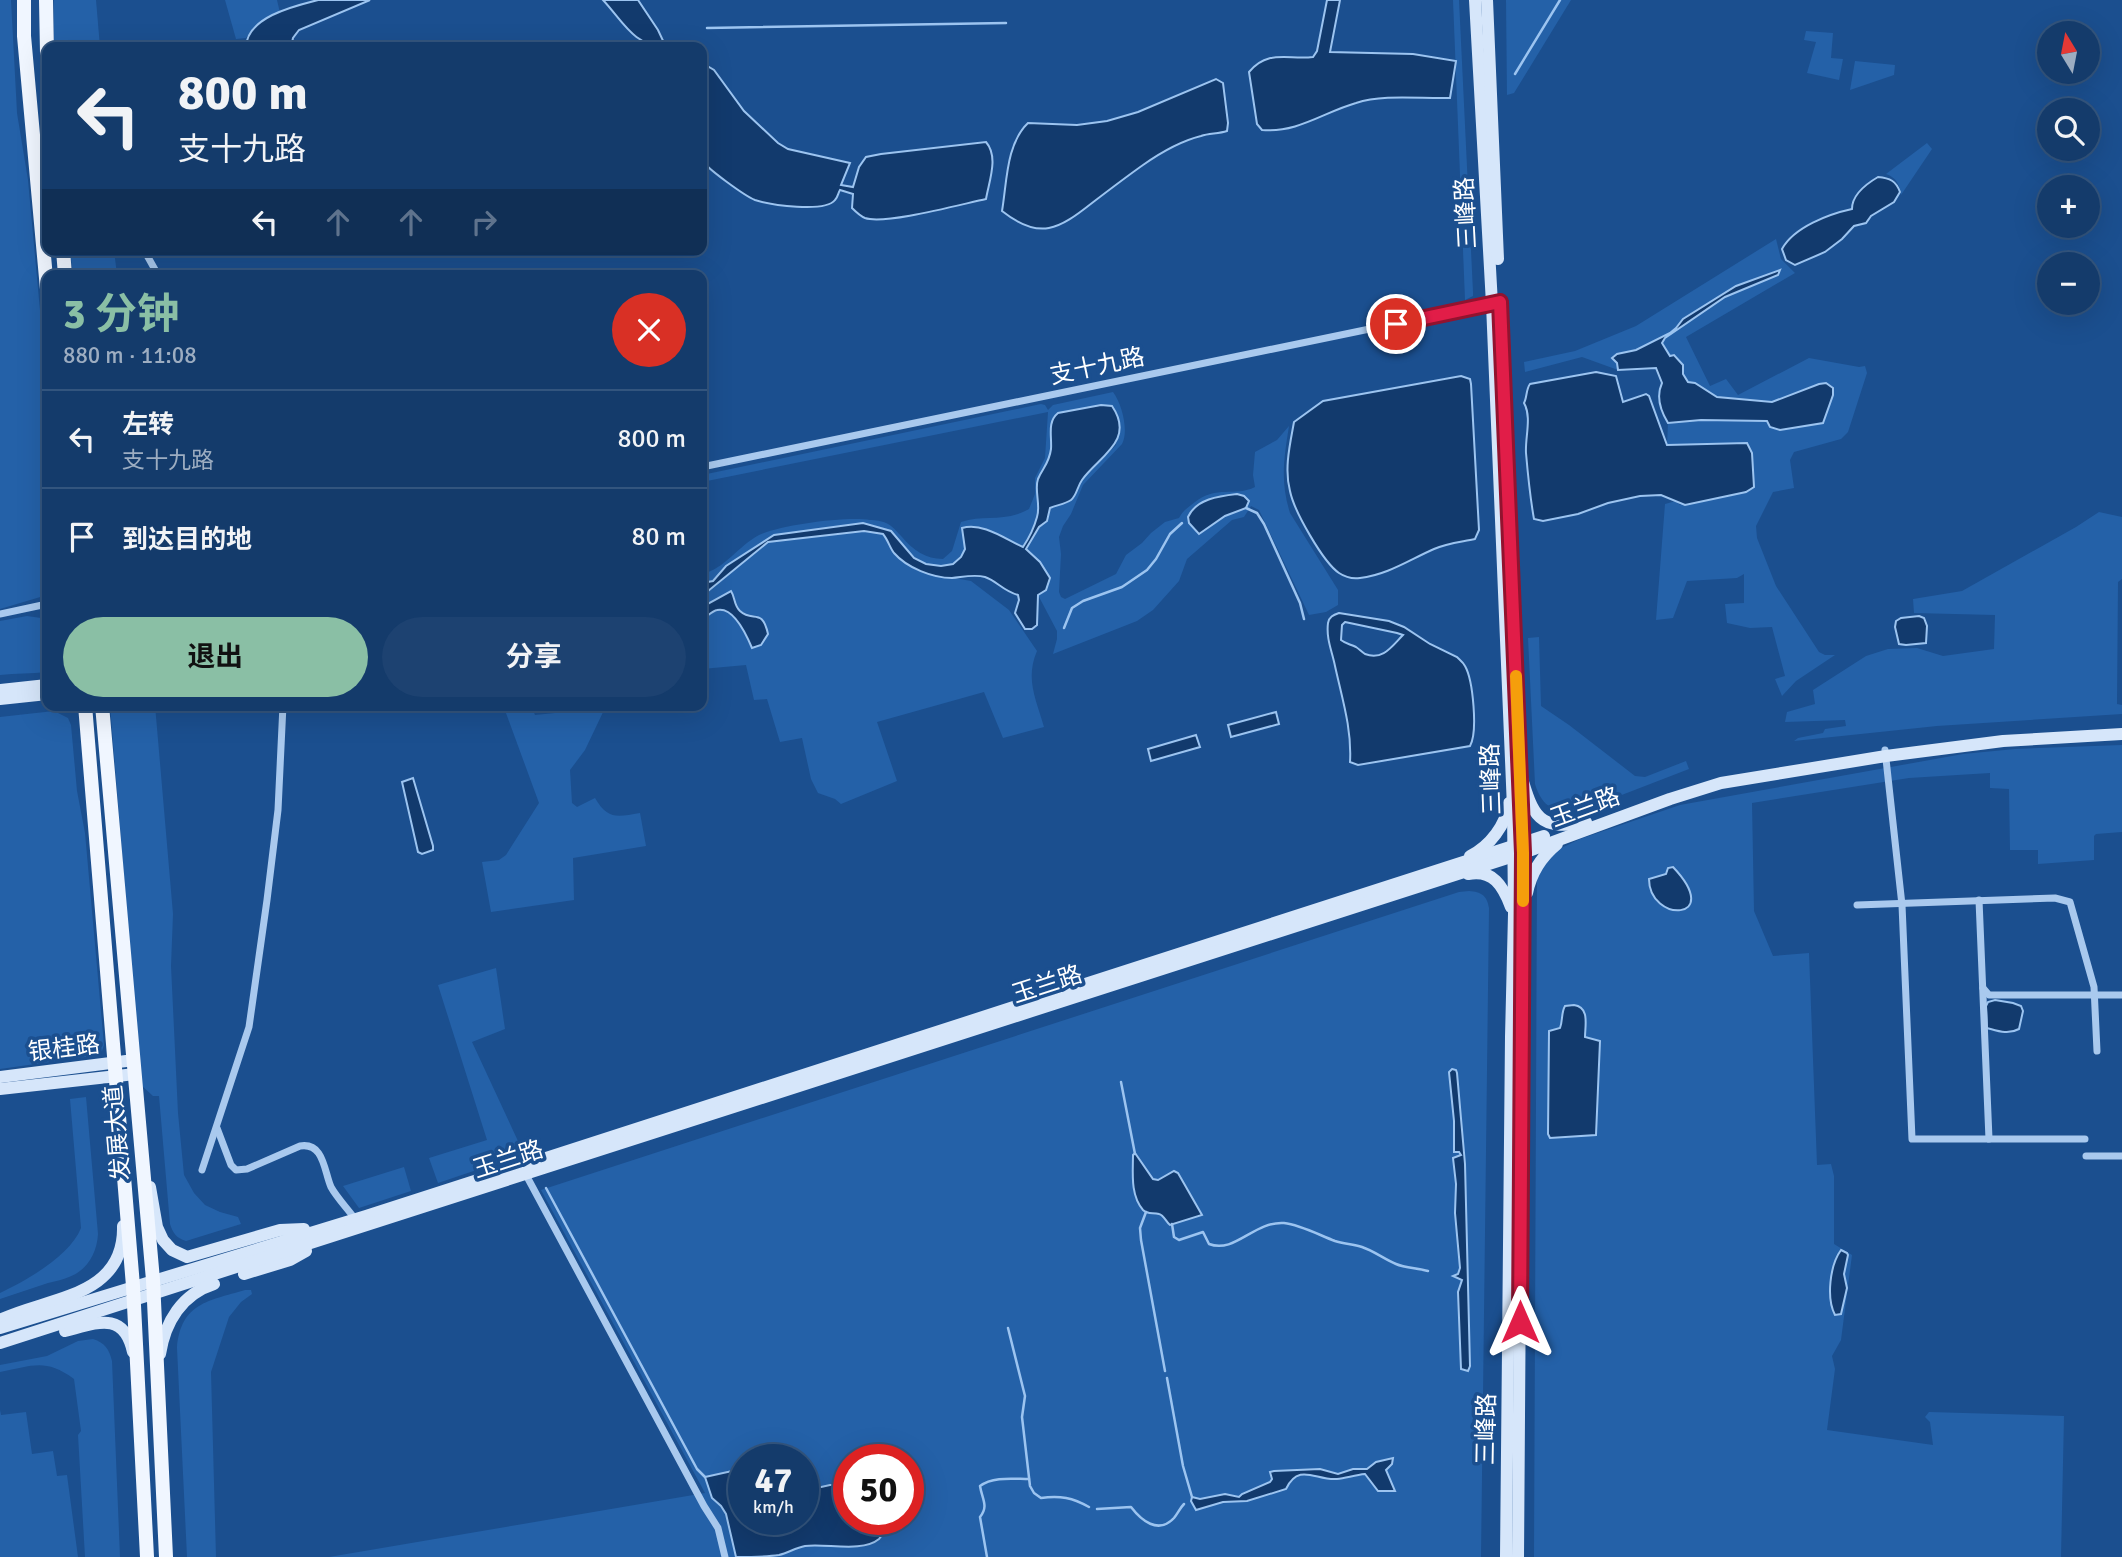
<!DOCTYPE html>
<html lang="zh">
<head>
<meta charset="utf-8">
<style>
  :root { --surface:#143b6b; --page:#1d4271; --text:#f1f3f6; --muted:#9dadc1; --line:#33557e; --accent:#8abfa5 }
  body { margin:0; font-family:Signika,"Noto Sans SC",sans-serif; background:var(--page); color:var(--text); height:100vh; display:flex; flex-direction:column; font-size:26px; white-space:nowrap }
  * { box-sizing:border-box; margin:0 }
  p { font-size:23px; color:var(--muted) }
  .icon { flex:none; width:38px; height:38px; fill:none; stroke:currentColor; stroke-width:2; stroke-linecap:round; stroke-linejoin:round }
  .map { position:relative; flex:1; overflow:hidden }
  .sheet { position:absolute; left:42px; top:270px; width:665px; height:441px; display:flex; flex-direction:column; background:var(--surface); border-radius:14px; box-shadow:0 7px 28px #0002,0 0 0 2px var(--line) }
  .sheet>* { flex:none }
  .banner { position:absolute; left:42px; top:42px; width:665px; height:214px; border-radius:14px; box-shadow:0 7px 28px #0002,0 0 0 2px var(--line); background:#143b6b; color:var(--text); overflow:hidden }
  .needle { width:46px; rotate:350deg }
  .buttons { position:absolute; left:2037px; top:21px; display:grid; gap:14px }
  .buttons a { display:grid; place-items:center; width:63px; height:63px; border-radius:50%; background:var(--surface); box-shadow:0 7px 28px #0002,0 0 0 2px var(--line); font-size:35px }
  .speed { position:absolute; left:728px; top:1444px; display:flex; gap:14px; font-size:35px; font-weight:700; text-align:center }
  .speed>* { display:grid; place-content:center; width:91px; height:91px; border-radius:50%; background:var(--surface); box-shadow:0 7px 28px #0002,0 0 0 2px var(--line); line-height:1 }
  .speed small { font-size:18px; font-weight:400 }
  .speed .limit { border:10px solid #d22; background:#fff; color:#111 }
  .pin { position:absolute; display:grid; place-items:center; width:60px; height:60px; color:#fff; margin:-30px; border:4px solid #fff; border-radius:50%; box-shadow:0 2px 7px #0007 }
  .me { position:absolute; width:77px; margin:-38px; rotate:0deg; stroke-linejoin:round; filter:drop-shadow(0 0 5px #0008) }
  .turn { display:flex; align-items:center; gap:24px; height:147px; padding:0 21px; font-size:32px }
  .turn .icon { width:91px; height:91px; stroke-width:2.5 }
  .turn b { display:block; font-size:49px; line-height:60px }
  .lanes { display:flex; align-items:center; height:66px; padding:0 21px; background:#0003; justify-content:center; gap:35px; direction:ltr }
  .lanes .off { opacity:.35 }
  .round { display:grid; place-items:center; flex:none; width:74px; height:74px; border-radius:37px; background:var(--page) }
  .head { display:flex; align-items:center; justify-content:space-between; height:119px; padding:0 21px }
  h1 { font-size:42px; font-weight:700; line-height:52px; color:var(--accent) }
  .cta { display:flex; gap:14px; margin-top:auto; padding:14px 21px }
  .cta a { flex:1; height:80px; border-radius:42px; background:var(--accent); color:#111; font-size:28px; font-weight:700; line-height:80px; text-align:center }
  .cta a+a { background:var(--page); color:var(--text) }
  ul { padding:0; list-style:none }
  li { display:flex; align-items:center; gap:21px; height:98px; padding:0 21px; border-top:2px solid var(--line) }
  li div { flex:1 }
  li b { display:block; font-size:26px }
  li em { font-style:normal }
  .map>svg:first-child { display:block }
  .green { fill:#2461a8; fill-rule:evenodd }
  .water { fill:#123a6d; stroke:#9cc4f0; stroke-width:2; fill-rule:evenodd }
  .lines { fill:none; stroke-linecap:round; stroke-linejoin:round }
  .stream { stroke:#9cc4f0; stroke-width:2.5 }
  .street { stroke:#a9c9ee; stroke-width:7 }
  .secondary { stroke:#d6e6fa; stroke-width:12 }
  .primary { stroke:#f0f6ff; stroke-width:14 }
  .route-casing { stroke:#92132f; stroke-width:18 }
  .route { stroke:#e11d48; stroke-width:12 }
  .slow { stroke:#f59e0b; stroke-width:12 }
  .labels { text-anchor:middle; stroke-width:7; stroke-linejoin:round; paint-order:stroke }
  .street-label { font-size:24px; fill:#fff; stroke:#1b4f8f }
</style>
</head>
<body>
<div class="map">
<svg width="2122" height="1557" viewBox="0 0 2122 1557">
  <rect width="100%" height="100%" fill="#1b4f8f"/>
  <!-- green -->
  <g class="green">
    <polygon points="0,0 11,0 17,113 28,180 42,332 43,424 47,465 47,595 0,609"/>
    <polygon points="54,0 96,0 100,47 54,47"/>
    <polygon points="225,0 277,0 280,13 257,25 246,38 236,39"/>
    <polygon points="1453,0 1459,0 1473,292 1473,296 1465,300"/>
    <polygon points="1506,0 1571,0 1514,93 1507,95"/>
    <polygon points="1806,31 1833,33 1831,58 1843,59 1839,80 1807,73 1816,42 1804,40"/>
    <polygon points="1855,61 1895,65 1894,75 1850,90"/>
    <path d="M1927 143 1932 149 1901 195C1899 184 1897 178 1886 174Z"/>
    <polygon points="1776,239 1781,259 1795,273 1686,337 1710,386 1726,379 1738,395 1809,358 1859,367 1865,366 1867,373 1848,432 1841,439 1794,452 1790,460 1794,488 1773,492 1756,526 1757,538 1776,586 1819,652 1825,655 1835,655 1796,681 1782,696 1775,679 1785,676 1772,627 1750,628 1727,623 1725,604 1744,603 1744,574 1737,578 1687,581 1673,618 1656,620 1665,504 1676,501 1680,505 1752,463 1752,453 1747,443 1667,445 1668,423 1658,392 1662,383 1656,368 1618,370 1582,357 1525,372 1524,362 1575,351 1636,326"/>
    <polygon points="70,250 114,250 117,275 73,275"/>
    <path d="M1113 392C1122 404 1129 431 1122 444L1083 485 1071 514 1063 526 1059 537 1061 554 1059 592 1061 597 1065 599 1116 574 1126 555 1142 543 1151 533 1165 522 1179 518C1183 510 1189 507 1195 502 1216 485 1235 497 1255 487L1253 475 1255 452 1277 440 1289 426C1284 458 1280 482 1290 513L1338 590V605L1326 612 1309 615 1259 510 1251 506 1244 517 1232 520 1187 559 1179 581 1153 610 1137 621 1053 654 1057 639V631L1038 595 1040 562 1026 550 1039 526 1047 521 1051 508 1068 502 1080 482 1116 445 1118 419 1109 405 1059 413 1051 426V450L1047 465 1038 479 1039 509 1037 519 1023 547 999 534 971 526 964 545 965 549C942 592 898 544 876 526L774 535 726 566 713 582 702 583V574C725 569 738 546 759 535 781 525 846 516 870 520 875 520 882 521 886 523 893 526 897 532 902 537 913 550 926 559 943 559L952 551 961 522C985 514 1005 523 1029 509L1035 494V478L1045 458 1048 412 702 482V475L1041 404 1045 405 1048 410 1053 405Z"/>
    <polygon points="2099,512 2122,517 2122,579 2118,582 2117,704 2122,705 2122,714 1937,726 1794,741 1798,738 1823,733 1825,729 1846,726 1845,720 1785,722 1787,712 1815,704 1813,690 1866,656 1888,649 1917,648 1943,656 1994,649 1995,615 1914,613 1913,599 1962,591 2076,527"/>
    <path d="M864 531 883 534 890 543 937 575 971 581 1009 610 1037 651C1025 679 1036 699 1044 727L1003 738 984 692 877 722 897 781 841 804 835 799 818 793 811 779 802 738 780 742 767 699 754 700 746 665 702 669V619C707 617 712 611 717 610 727 608 736 619 742 626L758 616C734 613 741 608 731 591L702 607V596L768 542Z"/>
    <path d="M27 616 41 618 47 623V672C31 674 16 673 0 675V621Z"/>
    <path d="M1539 637 1541 706 1569 725 1635 776 1645 777 1686 761 1689 769 1588 808C1561 814 1544 813 1535 784L1528 638Z"/>
    <path d="M110 705H155L173 914 171 966 178 1113 184 1175 194 1193 205 1205 220 1212 238 1217 241 1224 186 1241C176 1238 173 1233 170 1224L159 1096H153L141 1085Z"/>
    <path d="M503 705H531L535 715 605 708 585 750 570 770 572 803 577 807 595 798C608 820 617 817 640 813L646 846 573 858 574 900 491 912 482 862 499 860 506 855 539 803Z"/>
    <polygon points="54,711 68,718 71,725 77,791 85,833 104,1045 102,1051 92,1056 0,1069 0,717"/>
    <polygon points="2122,745 2122,832 2096,834 2094,836 2094,860 2038,864 2038,850 2010,850 2009,789 1990,788 1990,773 1909,778 1752,803 1754,911 1773,956 1809,953 1817,1165 1831,1164 1834,1176 1834,1244 1852,1255 1841,1340 1832,1356 1835,1369 1827,1430 1933,1445 1930,1422 1925,1417 1929,1412 2064,1416 2061,1557 1534,1557 1537,875 1555,851 1580,839 1680,805 1963,754 2015,749"/>
    <path d="M1469 891C1481 892 1487 895 1489 908L1481 1557H329L705 1493 541 1190 1459 892ZM744 1460H803V1519H744ZM849 1460H908V1519H849Z"/>
    <polygon points="496,968 505,1029 472,1042 524,1154 438,1183 429,1158 487,1140 438,985"/>
    <path d="M86 1097 98 1234C97 1252 88 1270 69 1277 62 1280 55 1281 48 1283 32 1288 16 1294 0 1299V1293C27 1280 70 1256 81 1228L70 1099Z"/>
    <polygon points="404,1167 411,1191 359,1208 343,1186"/>
    <path d="M245 1290H251L252 1294 241 1302 229 1317 211 1372 216 1557H187L177 1348C181 1303 208 1301 245 1290Z"/>
    <path d="M93 1339C105 1343 109 1349 112 1361L120 1557H85L78 1435 81 1431 74 1379C45 1358 33 1366 0 1372V1365L47 1356 78 1341Z"/>
    <polygon points="0,1410 1,1415 26,1412 32,1454 53,1451 57,1476 67,1475 78,1557 0,1557"/>
  </g>
  <!-- water -->
  <g class="water">
    <path d="M318 0H370L299 30 293 38 291 47H246C247 17 294 6 318 0Z"/>
    <path d="M603 0H638L658 30 666 47C634 47 622 20 603 0Z"/>
    <path d="M1327 0H1340L1330 52 1413 54 1456 61 1450 98C1421 99 1383 94 1356 103 1324 112 1298 133 1262 130L1257 124 1249 72C1268 49 1288 60 1313 57L1317 51Z"/>
    <path d="M702 61 704 64 714 70 744 111 778 143 788 149 850 163 841 185 853 187 859 167 866 157 881 154 986 142C999 157 989 181 986 199 962 204 885 225 865 218 860 216 856 212 852 208L853 194 840 190C838 193 838 197 835 200 825 213 770 205 755 200 745 196 706 168 702 160Z"/>
    <path d="M1216 79 1223 83 1228 123 1227 131C1218 134 1209 133 1201 136 1181 141 1160 153 1143 165 1126 177 1109 190 1092 203 1059 229 1040 241 1002 211 1007 182 1006 144 1028 123L1077 125 1107 121 1138 112Z"/>
    <path d="M1878 177C1890 178 1896 181 1900 192L1894 202 1871 216 1866 223 1854 226 1842 239 1825 252 1795 265 1786 260 1782 249C1794 227 1829 214 1852 209 1852 195 1866 184 1878 177Z"/>
    <path d="M1780 270 1778 275 1725 297 1665 338 1662 343 1670 356 1674 355 1683 365V374L1688 382 1695 383 1717 397 1772 402 1819 384 1826 383 1833 388V395L1823 423 1780 430 1770 427 1767 421 1701 420 1668 423C1660 410 1656 396 1662 383L1656 368 1618 370 1617 363 1612 358 1617 354 1636 350 1670 333 1676 328 1683 319 1736 286Z"/>
    <path d="M1596 372 1616 376 1623 402 1646 394 1649 396 1667 445 1747 443 1752 453 1754 487 1746 492 1685 505 1661 495 1640 496 1608 503 1578 514 1543 521 1534 519C1530 497 1528 476 1526 453 1525 437 1532 417 1524 403 1527 398 1526 389 1530 384Z"/>
    <path d="M1461 376 1470 379 1471 384 1479 530 1475 539C1461 542 1447 543 1434 549 1409 560 1387 575 1360 578 1353 579 1345 577 1339 573 1323 562 1294 511 1290 491 1284 469 1290 444 1294 422L1323 401Z"/>
    <path d="M1101 405 1112 406C1136 441 1098 457 1082 480 1077 487 1077 495 1071 500 1065 504 1057 505 1050 508L1047 521 1039 527 1026 549 1040 562 1050 578 1046 590 1038 595 1037 625 1032 629H1025L1015 613 1019 600 1018 595C1003 591 997 581 985 577 974 574 963 577 952 578 933 578 907 568 894 553 890 548 888 540 883 534L864 531 768 542 702 596V583L713 581 726 566 774 535 863 523 891 531 914 558 926 564 941 566 953 564 961 557 965 549 962 528C983 522 1005 539 1023 547 1029 538 1034 528 1037 517 1041 505 1034 490 1038 479 1043 467 1049 464 1051 449 1052 436 1047 422 1058 413Z"/>
    <path d="M1237 494 1244 496 1249 501 1246 508 1225 516 1199 534 1189 523 1188 517C1196 499 1219 496 1237 494Z"/>
    <path d="M731 591C735 597 734 606 740 611 753 623 762 607 768 634L761 645 752 648C747 636 734 606 717 610 712 611 707 617 702 619V607Z"/>
    <path d="M1339 613 1389 621 1404 627 1430 644 1457 657C1460 660 1463 662 1465 666 1473 680 1478 732 1470 746L1358 765 1350 762C1352 729 1342 698 1335 666 1332 651 1326 639 1328 623 1329 617 1333 615 1339 613ZM1345 622 1397 633 1403 635C1392 646 1383 661 1365 654 1362 652 1359 649 1356 647 1350 644 1346 644 1341 640L1342 625Z"/>
    <polygon points="1919,616 1924,618 1927,626 1926,643 1906,645 1899,644 1895,627 1896,621 1901,618"/>
    <polygon points="1276,712 1279,724 1231,737 1228,725"/>
    <polygon points="1196,735 1200,747 1151,761 1148,749"/>
    <polygon points="413,778 433,846 433,850 422,854 418,852 402,782"/>
    <path d="M1673 867C1725 922 1649 923 1649 879L1666 874 1668 868Z"/>
    <path d="M1995 1000 2013 1003 2021 1006 2023 1011 2019 1029C2008 1035 1998 1031 1987 1028L1986 1006 1988 1002Z"/>
    <path d="M1574 1005C1590 1007 1585 1026 1585 1037L1600 1041 1596 1135 1550 1138 1548 1134 1549 1031 1560 1028C1563 1020 1561 1013 1565 1006Z"/>
    <polygon points="1452,1069 1456,1070 1457,1073 1465,1164 1470,1366 1468,1371 1461,1369 1458,1292 1462,1280 1453,1276 1458,1274 1460,1268 1455,1213 1456,1184 1453,1158 1461,1155 1459,1152 1454,1152 1454,1121 1449,1072"/>
    <path d="M1135 1153 1153 1179 1158 1180 1174 1171 1178 1173 1202 1215 1170 1225C1166 1222 1164 1215 1159 1214 1153 1212 1148 1215 1143 1210 1130 1195 1133 1172 1133 1155Z"/>
    <path d="M1841 1250 1847 1253 1848 1255 1844 1274 1847 1288 1841 1314 1835 1315C1826 1298 1830 1265 1841 1250Z"/>
    <path d="M1393 1458 1392 1464 1386 1470 1395 1491H1378L1365 1474C1355 1475 1346 1478 1337 1479 1316 1481 1299 1462 1286 1489L1247 1501 1223 1502 1196 1510 1191 1501 1192 1497 1200 1499 1225 1494 1239 1497 1242 1494 1270 1482 1272 1479 1270 1472 1274 1471 1320 1469 1338 1474 1353 1469H1367L1376 1462Z"/>
    <path d="M741 1469 744 1470V1519H803V1491L830 1485H849V1519H886C885 1526 884 1534 879 1539 862 1553 826 1543 805 1546 795 1548 788 1553 779 1555 766 1557 750 1557 736 1557L726 1514 721 1506 712 1498 705 1477Z"/>
  </g>
  <g class="lines">
    <!-- stream -->
    <g class="stream">
      <polyline points="707,28 1006,23"/>
      <polyline points="1515,74 1560,0"/>
      <polyline points="1246,508 1257,513 1264,524 1300,603 1304,619"/>
      <polyline points="1064,628 1072,608 1083,601 1122,587 1147,570 1156,559 1170,534 1182,523"/>
      <polyline points="1121,1082 1135,1154"/>
      <polyline points="546,1188 697,1469 705,1477"/>
      <polyline points="1146,1212 1140,1228 1141,1240 1165,1371"/>
      <path d="M1172 1224 1174 1237 1179 1240 1203 1232 1209 1244C1235 1254 1254 1221 1284 1223 1301 1225 1319 1235 1335 1241 1344 1244 1353 1244 1362 1247 1374 1251 1384 1259 1396 1264 1405 1268 1418 1268 1428 1271"/>
      <path d="M1008 1328 1025 1396 1022 1417 1030 1486 1034 1493 1041 1498C1060 1495 1073 1498 1089 1507"/>
      <polyline points="1167,1378 1183,1466 1192,1497"/>
      <path d="M1097 1509 1131 1507C1141 1520 1158 1535 1174 1518 1178 1513 1180 1508 1184 1504"/>
      <path d="M987 1557 980 1517C989 1506 982 1499 980 1486 993 1476 1014 1479 1029 1479"/>
    </g>
    <!-- street -->
    <g class="street">
      <polyline points="144,250 158,275"/>
      <polyline points="702,467 1500,302"/>
      <polyline points="0,614 47,604"/>
      <polyline points="1885,750 1902,905 1912,1139 2085,1139"/>
      <polyline points="1979,900 1989,1139"/>
      <polyline points="1857,905 2055,898 2070,902 2094,987 2097,1051"/>
      <polyline points="1983,988 1989,995 2122,995"/>
      <path d="M217 1128 231 1165 236 1170 247 1169 300 1146C324 1142 324 1171 331 1187 337 1198 348 1209 355 1219"/>
      <polyline points="2086,1156 2122,1156"/>
      <polyline points="202,1170 249,1027 267,900 278,810 283,705"/>
      <polyline points="525,1173 704,1506 718,1528 725,1557"/>
    </g>
    <!-- secondary -->
    <g class="secondary">
      <polyline points="1475,0 1492,304 1513,808 1514,914 1511,1037 1506,1557"/>
      <polyline points="1487,0 1498,259"/>
      <polyline points="0,690 47,685"/>
      <polyline points="0,699 47,694"/>
      <path d="M1520 772C1533 815 1537 832 1586 822"/>
      <path d="M1470 856C1490 846 1506 825 1509 803"/>
      <path d="M1468 874C1493 869 1503 886 1511 907"/>
      <path d="M1527 893C1531 873 1541 857 1557 844"/>
      <polyline points="0,1077 134,1060"/>
      <polyline points="0,1089 135,1074"/>
      <polyline points="150,1187 157,1227 163,1240 172,1250 187,1257 280,1230 304,1229"/>
      <polyline points="244,1274 290,1260 306,1251"/>
      <path d="M0 1320C47 1297 125 1298 123 1226"/>
      <polyline points="0,1328 366,1216 1544,836"/>
      <path d="M65 1331C96 1323 124 1310 133 1352"/>
      <polyline points="0,1343 1523,853 1670,799 1721,783 1886,756 2003,741 2122,734"/>
      <path d="M160 1354C165 1322 182 1294 214 1284"/>
      <polyline points="1518,1557 1523,853 1521,794"/>
    </g>
    <!-- primary -->
    <g class="primary">
      <polyline points="24,0 24,36 47,289"/>
      <polyline points="46,0 47,53"/>
      <polyline points="63,250 65,275"/>
      <polyline points="85,705 133,1286 147,1557"/>
      <polyline points="102,705 153,1280 166,1557"/>
    </g>
  </g>
  <g class="lines">
    <!-- route casing -->
    <g class="route-casing">
      <polyline id="route" points="1396,324 1500,302 1523,853 1520,1322"/>
    </g>
    <!-- route -->
    <use href="#route" class="route"/>
    <!-- slow -->
    <polyline class="slow" points="1516,676 1523,853 1523,901"/>
  </g>
  <g class="labels">
    <!-- street labels -->
    <g class="street-label">
      <text transform="translate(1466 213) rotate(-93)" y="8">三峰路</text>
      <text transform="translate(1097 366) rotate(-12)" y="8">支十九路</text>
      <text transform="translate(1491 779) rotate(-92)" y="8">三峰路</text>
      <text transform="translate(1585 807) rotate(-20)" y="8">玉兰路</text>
      <text transform="translate(1047 984) rotate(-18)" y="8">玉兰路</text>
      <text transform="translate(64 1048) rotate(-7)" y="8">银桂路</text>
      <text transform="translate(117 1133) rotate(-95)" y="8">发展大道</text>
      <text transform="translate(508 1159) rotate(-18)" y="8">玉兰路</text>
      <text transform="translate(1486 1429) rotate(-89)" y="8">三峰路</text>
    </g>
  </g>
</svg>
<div class="buttons">
<a><svg class="needle" viewBox="-14 -14 28 28"><path d="M0-13l5 13h-10z" fill="#e53935"/><path d="M0 13l5-13h-10z" fill="#9dadc1"/></svg></a>
<a><svg class="icon" aria-label="search" viewBox="0 0 24 24"><circle cx="10" cy="10" r="6"/><path d="M15 15l6 6"/></svg></a>
<a>+</a>
<a>−</a>
</div>
<div class="speed"><div>47<small>km/h</small></div><div class="limit">50</div></div>
<div class="pin" style="left:1396px;top:324px;background:#d93025"><svg class="icon" aria-label="arrive" viewBox="0 0 24 24"><path d="M6 21V4h12l-3 4 3 4H6"/></svg></div>
<svg class="me" style="left:1520px;top:1322px" viewBox="-20 -20 40 40"><path d="M0-17L14 15 0 8-14 15z" fill="#e11d48" stroke="#fff" stroke-width="4"/></svg>
<div class="banner">
<div class="turn"><svg class="icon" aria-label="left" viewBox="0 0 24 24"><path d="M17 20v-9H6M10 6l-5 5 5 5"/></svg><div><b>800 m</b>支十九路</div></div>
<div class="lanes"><svg class="icon" aria-label="left" viewBox="0 0 24 24"><path d="M17 20v-9H6M10 6l-5 5 5 5"/></svg><svg class="icon off" aria-label="ahead" viewBox="0 0 24 24"><path d="M12 20V5M6 11l6-6 6 6"/></svg><svg class="icon off" aria-label="ahead" viewBox="0 0 24 24"><path d="M12 20V5M6 11l6-6 6 6"/></svg><svg class="icon off" aria-label="right" viewBox="0 0 24 24"><path d="M7 20v-9h11M14 6l5 5-5 5"/></svg></div>
</div>
<section class="sheet">
<div class="head"><div><h1>3 分钟</h1><p>880 m · 11:08</p></div><a class="round" style="background:#d93025;color:#fff"><svg class="icon" aria-label="close" viewBox="0 0 24 24"><path d="M6 6l12 12M18 6L6 18"/></svg></a></div>
<ul>
<li><svg class="icon" aria-label="left" viewBox="0 0 24 24"><path d="M17 20v-9H6M10 6l-5 5 5 5"/></svg><div><b>左转</b><p>支十九路</p></div><em>800 m</em></li>
<li><svg class="icon" aria-label="arrive" viewBox="0 0 24 24"><path d="M6 21V4h12l-3 4 3 4H6"/></svg><div><b>到达目的地</b></div><em>80 m</em></li>
</ul>
<div class="cta"><a>退出</a><a>分享</a></div>
</section>
</div>
</body>
</html>
